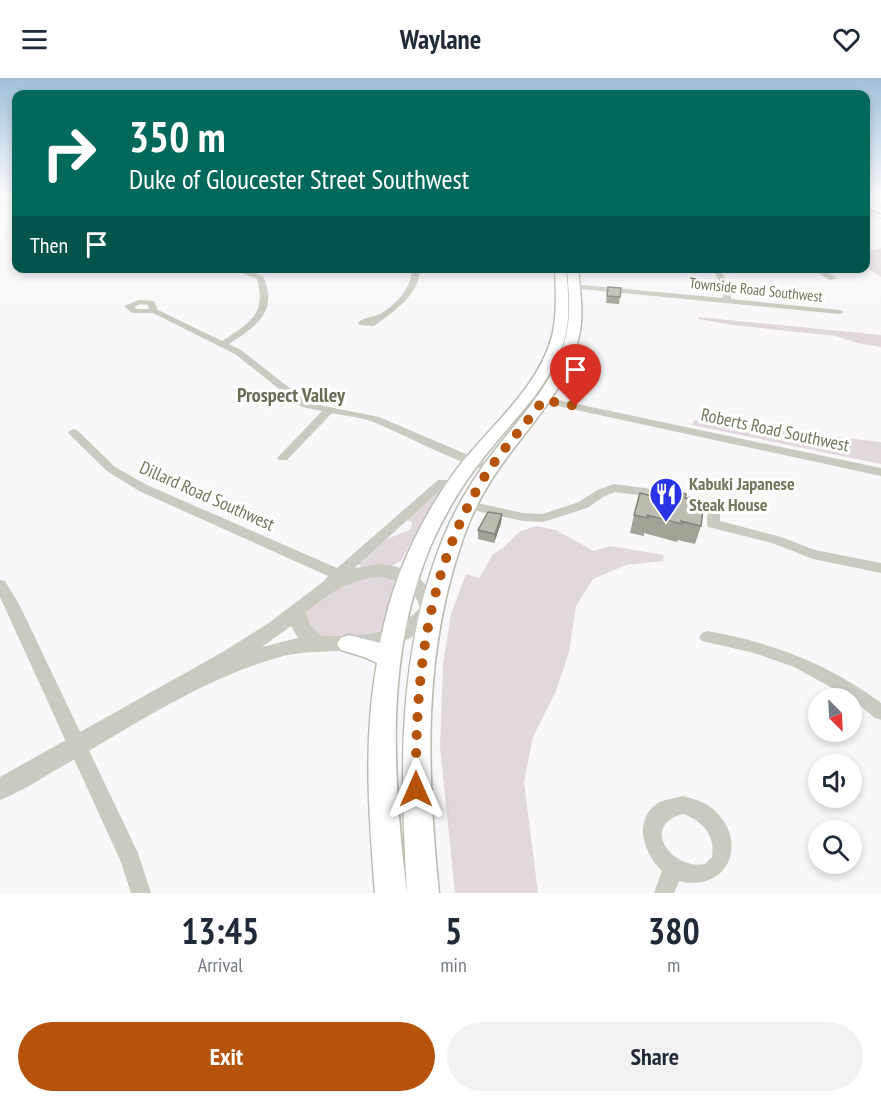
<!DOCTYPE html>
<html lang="en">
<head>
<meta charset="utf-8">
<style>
  :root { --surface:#fff; --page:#f2f2f3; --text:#1f2937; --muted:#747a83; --accent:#b45309 }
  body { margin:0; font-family:"PT Sans Narrow",sans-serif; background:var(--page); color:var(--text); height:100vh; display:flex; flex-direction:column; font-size:22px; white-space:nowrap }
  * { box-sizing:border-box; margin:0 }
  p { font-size:20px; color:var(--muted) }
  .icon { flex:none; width:33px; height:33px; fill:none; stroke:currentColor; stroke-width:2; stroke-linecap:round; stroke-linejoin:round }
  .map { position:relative; height:815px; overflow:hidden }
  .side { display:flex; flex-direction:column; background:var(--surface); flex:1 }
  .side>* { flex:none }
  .top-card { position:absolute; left:12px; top:12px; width:858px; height:183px; border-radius:12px; box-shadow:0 3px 9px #0003; background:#00695c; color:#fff; overflow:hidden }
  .needle { width:39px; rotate:156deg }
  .controls { position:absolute; left:808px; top:610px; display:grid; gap:12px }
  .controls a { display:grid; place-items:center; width:54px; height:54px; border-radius:50%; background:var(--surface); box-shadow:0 3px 9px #0003; font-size:30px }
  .pin { position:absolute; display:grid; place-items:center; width:51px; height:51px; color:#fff; margin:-62px -26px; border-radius:50% 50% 50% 0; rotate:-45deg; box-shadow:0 0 6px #0007 }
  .pin .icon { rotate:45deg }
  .me { position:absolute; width:66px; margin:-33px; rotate:0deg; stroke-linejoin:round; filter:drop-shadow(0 0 4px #0008) }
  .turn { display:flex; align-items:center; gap:21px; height:126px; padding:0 18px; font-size:27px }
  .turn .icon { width:78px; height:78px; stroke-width:2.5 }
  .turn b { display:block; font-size:42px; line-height:51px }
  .then { display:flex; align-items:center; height:57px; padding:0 18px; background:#0003; gap:12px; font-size:22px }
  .eta { display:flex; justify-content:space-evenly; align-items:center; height:102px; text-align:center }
  .eta b { font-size:36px; font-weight:700; line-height:42px }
  .primary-button { display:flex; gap:12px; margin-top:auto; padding:12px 18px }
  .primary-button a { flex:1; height:69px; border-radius:36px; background:var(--accent); color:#fff; font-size:24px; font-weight:700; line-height:69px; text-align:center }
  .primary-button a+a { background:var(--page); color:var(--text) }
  header { display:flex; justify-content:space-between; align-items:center; height:78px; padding:0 18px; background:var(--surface); font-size:27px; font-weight:700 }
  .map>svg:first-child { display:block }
  .green { fill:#e1d8de }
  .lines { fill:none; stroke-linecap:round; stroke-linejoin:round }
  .stream { stroke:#d1d1c3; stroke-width:1.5 }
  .primary-casing { stroke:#babcb1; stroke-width:3 }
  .motorway-casing { stroke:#babcb3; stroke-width:3 }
  .minor { fill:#c9cbc2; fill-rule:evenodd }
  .tertiary { fill:#c9cbc2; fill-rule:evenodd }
  .primary { fill:#fff; fill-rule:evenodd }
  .motorway { fill:#fff; fill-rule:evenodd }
  .wall { fill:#a2a397 }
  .shaded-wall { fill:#84847b }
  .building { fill:#bcbdb0; stroke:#84847b; stroke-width:1.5 }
  .route { stroke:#b45309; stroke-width:10; stroke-dasharray:0 18 }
  .labels { text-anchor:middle; stroke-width:6; stroke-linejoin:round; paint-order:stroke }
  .far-street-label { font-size:15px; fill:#72765b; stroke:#fff }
  .street-label { font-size:18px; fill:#72765b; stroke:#fff }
  .poi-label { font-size:18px; font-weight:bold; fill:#72765b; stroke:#fff; text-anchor:start }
  .neighbourhood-label { font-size:20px; font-weight:bold; fill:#696d56; stroke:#fff }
</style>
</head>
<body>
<header><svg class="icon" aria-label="menu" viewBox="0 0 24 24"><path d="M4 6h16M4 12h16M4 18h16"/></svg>Waylane<svg class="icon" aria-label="heart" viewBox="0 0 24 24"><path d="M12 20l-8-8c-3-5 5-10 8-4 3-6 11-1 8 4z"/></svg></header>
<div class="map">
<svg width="881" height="815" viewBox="0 0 881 815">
  <rect width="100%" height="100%" fill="#f9f7f9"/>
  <!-- green -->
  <g class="green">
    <polygon points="881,170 881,199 866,189 866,173"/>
    <polygon points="698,239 881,257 881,269 857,265 836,258 732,247 699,241"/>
    <polygon points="694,342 881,364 881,386 692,347"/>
    <polygon points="446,407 424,439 401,483 390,489 360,489 359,486 384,462 410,452 412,445 406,441"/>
    <polygon points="536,448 556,452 594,473 610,468 664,477 663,483 626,487 593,501 576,528 569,574 556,613 533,659 524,704 538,815 455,815 440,669 443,586 451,536 466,496 479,500 493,476 503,470 519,454"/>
    <polygon points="362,498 401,499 386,557 315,558 304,538 307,534 332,515"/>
  </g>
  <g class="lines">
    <!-- stream -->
    <polyline class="stream" points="866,134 881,140"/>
    <!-- primary casing -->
    <g class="primary-casing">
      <g id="primary">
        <path d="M555 190H566C568 214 571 239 564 263 551 307 516 339 488 374 465 402 446 433 431 467 384 577 393 699 407 815H375C369 739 363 661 377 585L364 579 341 572 337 566 341 560 349 557 380 565C391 505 416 449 451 399 484 352 540 312 553 254 557 233 556 212 555 190Z"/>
        <path d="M567 190H578C580 213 584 236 579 258 569 306 536 340 508 378 489 403 473 431 463 461 422 576 427 695 439 815H407C400 694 397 572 444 458 457 427 474 399 495 372 523 336 555 304 566 258 571 236 569 213 567 190Z"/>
      </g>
    </g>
    <!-- motorway casing -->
    <g class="motorway-casing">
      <polygon id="motorway" points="866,124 881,129 881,135 866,130"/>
    </g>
    <!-- minor -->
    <g class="minor">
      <polygon points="16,121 16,125 0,130 0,126"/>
      <path d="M230 190H241L263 198C279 234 256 248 229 266L241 272 309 325 379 339 494 388 496 390 494 392C477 396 396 352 373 344 360 339 345 338 332 335L287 382H279L277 380 279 378 322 333 302 329 235 276 153 235H132L124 228 139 222 154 223 158 232 222 263C249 245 267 237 257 201ZM140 226 148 227 149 231H137L134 229Z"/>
      <polygon points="362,190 396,190 393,192 365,192"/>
      <path d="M412 190H420C420 217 393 234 374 248L359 247 358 245C364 238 372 240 380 236 396 227 412 210 412 190Z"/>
      <polygon points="712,190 719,190 731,210 731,221 840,232 844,234 840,236 561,209 557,207 561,205 723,220 723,210"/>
      <polygon points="810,190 820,190 837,200 830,202"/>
      <polygon points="534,317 881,390 881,398 530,322 529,320"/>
      <polygon points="73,351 77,352 115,389 147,407 337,490 438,402 446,402 448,405 337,506 327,506 325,502 328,498 139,413 107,393 69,356 68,354"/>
      <polygon points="614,406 667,413 673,417 667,421 615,414 605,418 587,430 543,444 523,443 468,431 462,427 468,423 523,435 542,436 579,424 597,412"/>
      <polygon points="690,418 718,425 720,428 720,443 781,459 815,472 881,485 881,495 813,481 772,465 708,449 707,446 708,430 686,425 684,422 686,419"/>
      <polygon points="0,502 5,503 19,526 138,775 151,815 131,815 121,784 0,519"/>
      <path d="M707 553C771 564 829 586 881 625V642L875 640 852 621 794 589 754 575 702 563 699 559 702 555Z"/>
      <path d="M683 718C695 721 708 725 716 734 749 766 727 815 679 803L674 815H654L662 793C644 776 631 740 660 724 667 721 676 720 683 718ZM683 736C702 742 716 758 712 779L705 786C674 793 638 748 683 736Z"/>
    </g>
    <!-- tertiary -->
    <path class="tertiary" d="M380 486C411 489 429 502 439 532 408 588 330 565 280 579 204 600 136 646 68 685 46 697 24 713 0 722V699L226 572 270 544 324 503 355 490ZM380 499C401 501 414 510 420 530 391 560 362 557 322 558L310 547 306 535C329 516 349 501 380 499ZM291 548 298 560 262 569Z"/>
    <!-- primary -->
    <use href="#primary" class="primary"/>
    <!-- motorway -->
    <use href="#motorway" class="motorway"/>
  </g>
  <!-- wall -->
  <g class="wall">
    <polygon points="608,209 620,219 619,226 606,225"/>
    <polygon points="665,412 675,413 685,420 701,448 695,466 678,462 677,464 644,455 644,458 630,455 634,437 652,418"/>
    <polygon points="502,436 501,445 494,465 478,461 478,452"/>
  </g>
  <!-- shaded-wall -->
  <polygon class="shaded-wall" points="502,436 501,445 494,465 495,456"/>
  <!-- building -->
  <g class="building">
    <polygon points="608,209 621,210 620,219 607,218"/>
    <polygon points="667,407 676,408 675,413 686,416 685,420 704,424 701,448 681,443 682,446 647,437 648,440 634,437 640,415 652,418 654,410 665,412"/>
    <polygon points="488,434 502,436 495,456 478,452"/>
  </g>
  <!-- sky -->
  <linearGradient id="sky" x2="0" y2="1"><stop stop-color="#9fc0d9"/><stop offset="0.51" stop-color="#fcfbfc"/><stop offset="1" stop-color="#fcfbfc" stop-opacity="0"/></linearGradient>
  <rect width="881" height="233" fill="url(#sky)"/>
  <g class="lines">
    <!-- route -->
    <path class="route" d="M416 711C415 601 426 493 485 398 502 371 525 348 543 322L576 328"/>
  </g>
  <!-- icons -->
  <defs>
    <g id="restaurant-pin" transform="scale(1.725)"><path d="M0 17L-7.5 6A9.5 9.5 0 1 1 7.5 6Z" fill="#2a33e6" stroke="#fff"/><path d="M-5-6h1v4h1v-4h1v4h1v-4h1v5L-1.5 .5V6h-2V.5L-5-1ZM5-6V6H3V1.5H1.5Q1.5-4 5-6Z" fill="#fff"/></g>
  </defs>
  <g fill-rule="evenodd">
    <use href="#restaurant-pin" x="666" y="416"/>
  </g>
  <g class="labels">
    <!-- far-street labels -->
    <g class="far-street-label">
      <text transform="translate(756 212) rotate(6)" y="5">Townside Road Southwest</text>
    </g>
    <!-- street labels -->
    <g class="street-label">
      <text transform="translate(775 352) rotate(12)" y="6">Roberts Road Southwest</text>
      <text transform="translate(207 418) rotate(24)" y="6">Dillard Road Southwest</text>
    </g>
    <!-- poi labels -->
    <g class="poi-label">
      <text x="689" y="412">Kabuki Japanese<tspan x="689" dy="21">Steak House</tspan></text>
    </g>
    <!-- neighbourhood labels -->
    <g class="neighbourhood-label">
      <text x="291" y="324">Prospect Valley</text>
    </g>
  </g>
</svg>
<div class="controls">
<a><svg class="needle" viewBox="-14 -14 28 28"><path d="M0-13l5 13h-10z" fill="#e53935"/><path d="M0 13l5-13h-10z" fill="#747a83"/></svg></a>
<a><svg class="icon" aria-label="sound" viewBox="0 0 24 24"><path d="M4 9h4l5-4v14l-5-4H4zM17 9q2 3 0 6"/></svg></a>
<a><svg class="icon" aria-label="search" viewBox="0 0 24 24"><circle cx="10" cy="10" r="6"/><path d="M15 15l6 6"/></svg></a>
</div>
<div class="pin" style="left:576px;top:328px;background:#d93025"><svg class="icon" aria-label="arrive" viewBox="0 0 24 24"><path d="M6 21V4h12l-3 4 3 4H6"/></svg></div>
<svg class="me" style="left:416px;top:711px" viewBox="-20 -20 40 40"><path d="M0-17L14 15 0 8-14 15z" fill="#b45309" stroke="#fff" stroke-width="4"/></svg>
<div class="top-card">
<div class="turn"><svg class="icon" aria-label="right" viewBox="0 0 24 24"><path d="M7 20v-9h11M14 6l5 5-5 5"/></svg><div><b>350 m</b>Duke of Gloucester Street Southwest</div></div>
<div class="then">Then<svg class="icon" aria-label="arrive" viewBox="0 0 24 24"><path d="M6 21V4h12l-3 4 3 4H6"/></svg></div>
</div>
</div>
<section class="side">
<div class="eta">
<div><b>13:45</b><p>Arrival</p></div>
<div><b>5</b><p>min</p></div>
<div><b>380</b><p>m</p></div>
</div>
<div class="primary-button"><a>Exit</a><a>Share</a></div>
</section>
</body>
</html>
